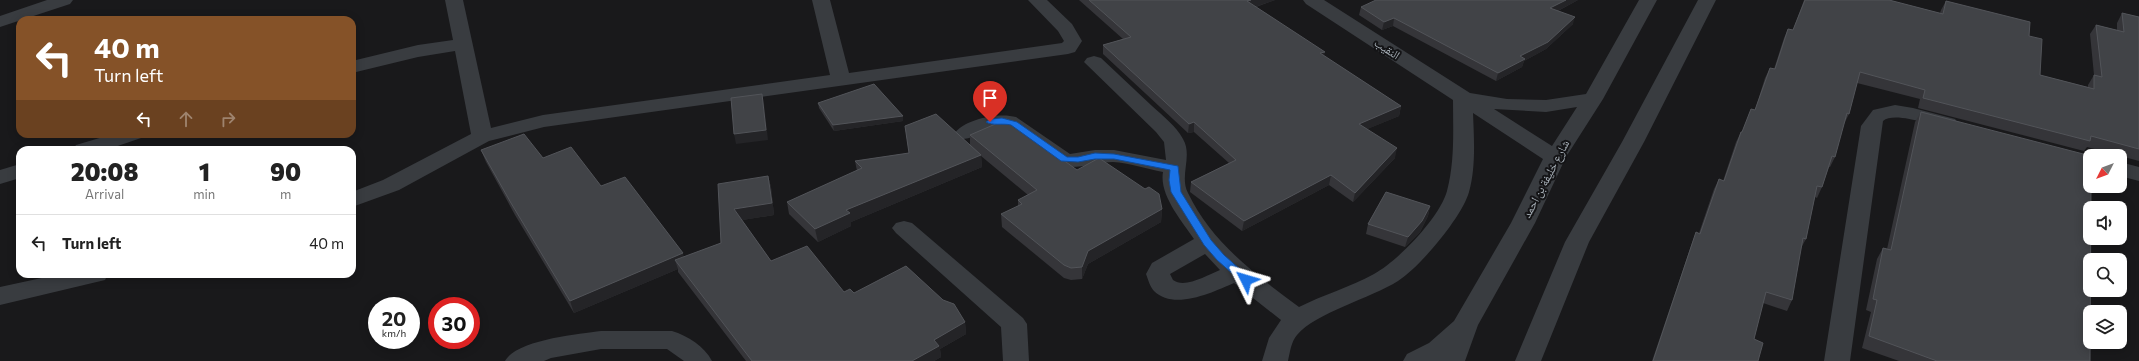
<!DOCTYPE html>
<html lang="en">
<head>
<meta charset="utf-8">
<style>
  :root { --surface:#fff; --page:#f2f2f2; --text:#222; --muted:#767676; --line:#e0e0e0 }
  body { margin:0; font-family:Commissioner,"Noto Naskh Arabic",sans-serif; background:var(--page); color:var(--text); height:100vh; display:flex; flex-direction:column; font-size:15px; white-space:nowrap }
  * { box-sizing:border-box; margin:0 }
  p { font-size:13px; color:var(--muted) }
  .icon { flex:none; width:22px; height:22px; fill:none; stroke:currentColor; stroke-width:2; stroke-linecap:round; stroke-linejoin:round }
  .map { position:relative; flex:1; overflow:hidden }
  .side { position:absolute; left:16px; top:146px; width:340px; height:132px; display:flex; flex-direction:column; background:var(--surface); border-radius:12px; box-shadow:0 2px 10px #0003 }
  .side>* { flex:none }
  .banner { position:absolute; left:16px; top:16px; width:340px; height:122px; border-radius:12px; box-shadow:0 2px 10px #0003; background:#855228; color:#fff; overflow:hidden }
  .needle { width:26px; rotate:228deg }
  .controls { position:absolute; left:2083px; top:149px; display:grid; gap:8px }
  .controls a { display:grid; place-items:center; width:44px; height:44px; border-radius:8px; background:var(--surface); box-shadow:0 2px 10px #0003; font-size:20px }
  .speed { position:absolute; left:368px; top:297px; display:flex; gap:8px; font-size:20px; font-weight:700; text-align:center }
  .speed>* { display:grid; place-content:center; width:52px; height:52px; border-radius:50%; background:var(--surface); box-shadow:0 2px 10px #0003; line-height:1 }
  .speed small { font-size:10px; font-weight:400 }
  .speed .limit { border:6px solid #d22; background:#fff; color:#111 }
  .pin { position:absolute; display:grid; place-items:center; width:34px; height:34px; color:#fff; margin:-41px -17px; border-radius:50% 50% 50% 0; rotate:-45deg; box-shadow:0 0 4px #0007 }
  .pin .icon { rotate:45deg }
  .me { position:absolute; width:44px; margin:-22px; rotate:310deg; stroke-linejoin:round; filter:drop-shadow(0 0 3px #0008) }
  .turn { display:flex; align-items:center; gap:14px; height:84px; padding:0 12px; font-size:18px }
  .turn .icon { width:52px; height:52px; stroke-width:2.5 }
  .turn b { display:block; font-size:28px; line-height:34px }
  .lanes { display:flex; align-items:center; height:38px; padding:0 12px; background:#0003; justify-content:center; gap:20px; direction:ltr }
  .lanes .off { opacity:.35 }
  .eta { display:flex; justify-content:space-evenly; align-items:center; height:68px; text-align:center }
  .eta b { font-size:24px; font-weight:800; line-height:28px }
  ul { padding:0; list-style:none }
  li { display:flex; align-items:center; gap:12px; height:56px; padding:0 12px; border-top:1px solid var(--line) }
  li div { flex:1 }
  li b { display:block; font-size:15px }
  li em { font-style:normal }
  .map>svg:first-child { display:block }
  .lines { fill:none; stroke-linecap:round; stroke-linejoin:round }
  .minor { fill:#393c40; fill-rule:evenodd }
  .wall { fill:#353539 }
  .shaded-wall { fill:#242427 }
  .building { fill:#414347; stroke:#525459 }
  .route { fill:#1a73e8; stroke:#114b97 }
  .labels { text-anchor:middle; stroke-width:4; stroke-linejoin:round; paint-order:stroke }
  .street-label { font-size:12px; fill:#aab3bb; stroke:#141416 }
</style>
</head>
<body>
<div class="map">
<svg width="2139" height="361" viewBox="0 0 2139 361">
  <rect width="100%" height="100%" fill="#19191b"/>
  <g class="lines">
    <!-- minor -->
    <g class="minor">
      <polygon points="47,0 73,0 70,4 0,27 0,16"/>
      <polygon points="445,0 463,0 491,128 543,115 830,75 812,0 830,0 849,73 1062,43 1064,41 1058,31 1028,0 1047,0 1072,24 1082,41 1075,52 1068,54 544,127 489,141 399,190 352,207 352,192 383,180 471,134 455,51 418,57 352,73 352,61 418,45 453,40"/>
      <path d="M1303 0H1324L1470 93 1507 99 1546 100 1586 94 1639 0H1657L1603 99 1566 157 1535 223 1478 325 1465 361H1403L1407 354 1429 343 1454 321 1511 223 1543 159 1473 113C1474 139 1476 167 1469 192 1462 217 1420 267 1398 281 1371 298 1315 313 1297 335 1291 342 1290 352 1288 361H1262L1269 338 1281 320 1234 283C1213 292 1174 311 1154 291 1150 287 1148 279 1146 274L1152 263 1194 239C1182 221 1159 195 1163 172 1147 169 1129 163 1113 162 1096 162 1074 171 1058 165 1044 159 1015 128 1003 128 986 126 974 143 957 138L954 134C964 119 999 112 1016 117L1070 154 1095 150H1114L1166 160 1164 142 1156 132 1084 62 1087 58 1094 56 1101 58C1118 74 1135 90 1152 106 1163 116 1176 126 1183 139 1193 156 1179 176 1188 193 1212 243 1256 275 1299 307 1323 295 1350 287 1374 274 1398 261 1440 217 1447 191 1455 161 1453 130 1453 100L1306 4ZM1577 107 1552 146 1494 109 1546 112ZM1205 254 1220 270C1207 275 1185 289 1173 280L1170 274Z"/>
      <polygon points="1698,0 1716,0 1644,142 1589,242 1541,361 1515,361 1565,242 1622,142"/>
      <path d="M1895 105 1913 108 1955 119 1958 123 1955 127 1948 129C1933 126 1895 111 1883 121L1850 361H1824L1861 126 1873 110Z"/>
      <polygon points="113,134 144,134 141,138 106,150 73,150 76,145"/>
      <polygon points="2120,162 2139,167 2139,181 2120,176"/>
      <polygon points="20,164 20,178 0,184 0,170"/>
      <polygon points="904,221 912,223 1023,318 1027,324 1029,361 1003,361 1001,327 896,233 892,228 896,223"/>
      <polygon points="60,274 108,274 105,280 0,305 0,287"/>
      <path d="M601 331H672C688 336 704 346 712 361H684L667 349H601L551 358 544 361H505C516 340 578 334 601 331Z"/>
    </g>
  </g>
  <!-- wall -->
  <g class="wall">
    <polygon points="1079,0 1275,0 1256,7 1324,56 1401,106 1399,116 1367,129 1395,158 1353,202 1329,185 1242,231 1190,192 1191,182 1229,163 1194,132 1188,133 1103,54 1103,45 1123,39"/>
    <polygon points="1578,0 1558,11 1573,24 1546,49 1524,61 1522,67 1496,81 1393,26 1382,30 1359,15 1361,7"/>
    <polygon points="1804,0 1889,0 1940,13 1941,10 1946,1 2029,36 2040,75 2088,87 2088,85 2094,75 2090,34 2096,25 2117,30 2117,23 2122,13 2139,17 2139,161 2087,147 2084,151 1918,108 1920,99 1857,83 1849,114 1844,124 1835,157 1830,167 1829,167 1822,187 1817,198 1815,197 1806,239 1801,248 1792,300 1787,311 1763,303 1754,339 1758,361 1652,361 1692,243 1696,232 1699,233 1714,189 1719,179 1723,181 1736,142 1741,132 1742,132 1751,109 1755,110 1765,78 1770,68 1774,69 1784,38 1788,29 1793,30"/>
    <polygon points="818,103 903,121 834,131 819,108"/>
    <polygon points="1921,112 2090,361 1899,361 1862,348 1871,312 1866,310 1877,259 1883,248 1887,249 1915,122"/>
    <polygon points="905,126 970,145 970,135 1077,170 1162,209 1161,222 1088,264 1082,279 1071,280 1064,278 1002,227 1001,214 1018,206 1018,200 1028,195 981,156 982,167 851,222 851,226 818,242 789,214 787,202 857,171 855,161 909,153"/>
    <polygon points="481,150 543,158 601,186 684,257 721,243 768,176 771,187 774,215 742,220 771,261 844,292 854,293 965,322 966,334 940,349 941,357 934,361 746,361 678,272 678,269 574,313 515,215 486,162"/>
    <polygon points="1430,206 1428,216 1420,232 1405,247 1366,234 1368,224"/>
  </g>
  <!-- shaded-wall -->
  <g class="shaded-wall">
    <polygon points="1251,0 1275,0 1246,10 1247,1"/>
    <polygon points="1566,0 1578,0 1548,16 1550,8"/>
    <polygon points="1575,17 1573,24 1546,49 1524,61 1522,67 1496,81 1498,73"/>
    <polygon points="1394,18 1393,26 1382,30 1384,22"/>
    <polygon points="1325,52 1323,61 1320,53"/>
    <polygon points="762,94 764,103 768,140 736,144 734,134"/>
    <polygon points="1401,106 1399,116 1358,133 1359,124"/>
    <polygon points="903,116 903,121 834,131 833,125"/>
    <polygon points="1194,122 1194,132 1188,133 1189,124"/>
    <polygon points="1397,148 1395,158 1353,202 1355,193"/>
    <polygon points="981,155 982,167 851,222 851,226 818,242 815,229 846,210"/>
    <polygon points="1331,175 1329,185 1242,231 1244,221"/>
    <polygon points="768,176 771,187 774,215 737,221 734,209"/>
    <polygon points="1430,206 1428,216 1420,232 1405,247 1408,237"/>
    <polygon points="1162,209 1161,222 1088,264 1082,279 1082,267 1088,251"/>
    <polygon points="683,253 686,265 675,260 678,269 574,313 570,301"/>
    <polygon points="965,322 966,334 940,349 941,357 934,361 912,361 934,340"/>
  </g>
  <!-- building -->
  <g class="building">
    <polygon points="1089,0 1251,0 1247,1 1325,52 1320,53 1401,106 1359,124 1397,148 1355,193 1331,175 1244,221 1191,182 1236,160 1194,122 1189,124 1103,45 1131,37"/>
    <polygon points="1376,0 1566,0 1550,8 1575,17 1548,42 1520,56 1525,59 1498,73 1394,18 1384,22 1361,7"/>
    <polygon points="1805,0 1889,0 1943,14 1946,1 2030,22 2029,36 2042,39 2040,75 2094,89 2094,75 2102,77 2096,25 2124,32 2122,13 2139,17 2139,149 2091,136 2090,141 1923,98 1925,90 1860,72 1849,114 1847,113 1835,157 1832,156 1822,187 1817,186 1806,239 1803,238 1792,300 1766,292 1754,339 1763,343 1758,361 1653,361 1696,232 1700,234 1719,179 1724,181 1741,132 1742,132 1751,109 1755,110 1770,68 1775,69 1788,29 1793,30"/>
    <polygon points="874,84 903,116 833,125 818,103"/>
    <polygon points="762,94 766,130 734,134 731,98"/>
    <polygon points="1921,112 2091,156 2090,156 2090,186 2091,186 2090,361 1937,361 1869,336 1877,300 1873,299 1883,248 1891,250"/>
    <polygon points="936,114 981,155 846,210 850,213 815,229 787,202 862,168 855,161 909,153 905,126"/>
    <polygon points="1007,119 1077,170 1099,158 1145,189 1149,187 1159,194 1162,209 1088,251 1082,267 1071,268 1064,265 1001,214 1022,204 1018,200 1037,190 970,135"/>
    <polygon points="524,134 543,158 571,147 601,186 625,177 683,253 570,301 511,203 481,150"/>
    <polygon points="768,176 772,203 734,209 771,261 807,246 844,292 850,289 854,293 906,266 943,300 954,304 965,322 934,340 939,346 912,361 752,361 675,260 721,243 718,184"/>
    <polygon points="1386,192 1430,206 1422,221 1408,237 1368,224"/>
  </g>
  <!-- route -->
  <path class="route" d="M1002 118 1017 122 1067 157H1078L1095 153 1114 154 1178 166 1181 192 1211 240 1224 255 1250 278V283H1243L1217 260 1204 245 1171 192 1169 180 1170 170 1114 159H1095L1078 162 1061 161 1011 125C1003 123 992 126 986 122L990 119Z"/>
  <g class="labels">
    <!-- street labels -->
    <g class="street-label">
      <text transform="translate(1387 49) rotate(33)" y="4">النقيب</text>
      <text transform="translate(1546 179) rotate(-62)" y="4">شارع خليفة بن احمد</text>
    </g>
  </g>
</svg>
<div class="controls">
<a><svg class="needle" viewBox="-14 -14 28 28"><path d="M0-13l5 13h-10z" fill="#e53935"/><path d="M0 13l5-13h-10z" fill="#767676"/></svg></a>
<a><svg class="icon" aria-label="sound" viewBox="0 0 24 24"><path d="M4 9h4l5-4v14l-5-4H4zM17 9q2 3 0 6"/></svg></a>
<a><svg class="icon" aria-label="search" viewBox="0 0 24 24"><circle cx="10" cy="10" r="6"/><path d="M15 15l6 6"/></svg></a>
<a><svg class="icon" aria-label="layers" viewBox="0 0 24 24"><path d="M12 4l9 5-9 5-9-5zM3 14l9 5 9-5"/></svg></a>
</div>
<div class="speed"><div>20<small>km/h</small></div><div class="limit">30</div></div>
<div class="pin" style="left:990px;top:122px;background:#d93025"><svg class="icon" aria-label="arrive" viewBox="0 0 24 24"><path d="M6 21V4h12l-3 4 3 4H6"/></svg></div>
<svg class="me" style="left:1246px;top:280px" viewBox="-20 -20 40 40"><path d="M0-17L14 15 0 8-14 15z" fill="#1a73e8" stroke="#fff" stroke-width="4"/></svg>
<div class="banner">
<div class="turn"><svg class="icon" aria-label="left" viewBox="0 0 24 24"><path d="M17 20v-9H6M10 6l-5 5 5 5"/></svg><div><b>40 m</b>Turn left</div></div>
<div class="lanes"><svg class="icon" aria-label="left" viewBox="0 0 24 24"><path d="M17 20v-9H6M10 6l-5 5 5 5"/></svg><svg class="icon off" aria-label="ahead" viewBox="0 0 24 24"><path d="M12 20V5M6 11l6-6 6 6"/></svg><svg class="icon off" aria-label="right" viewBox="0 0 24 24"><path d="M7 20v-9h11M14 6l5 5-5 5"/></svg></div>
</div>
<section class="side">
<div class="eta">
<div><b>20:08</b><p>Arrival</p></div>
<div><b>1</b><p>min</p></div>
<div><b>90</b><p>m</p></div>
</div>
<ul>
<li><svg class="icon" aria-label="left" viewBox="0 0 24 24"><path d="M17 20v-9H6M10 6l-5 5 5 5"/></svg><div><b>Turn left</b></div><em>40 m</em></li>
</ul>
</section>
</div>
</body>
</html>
